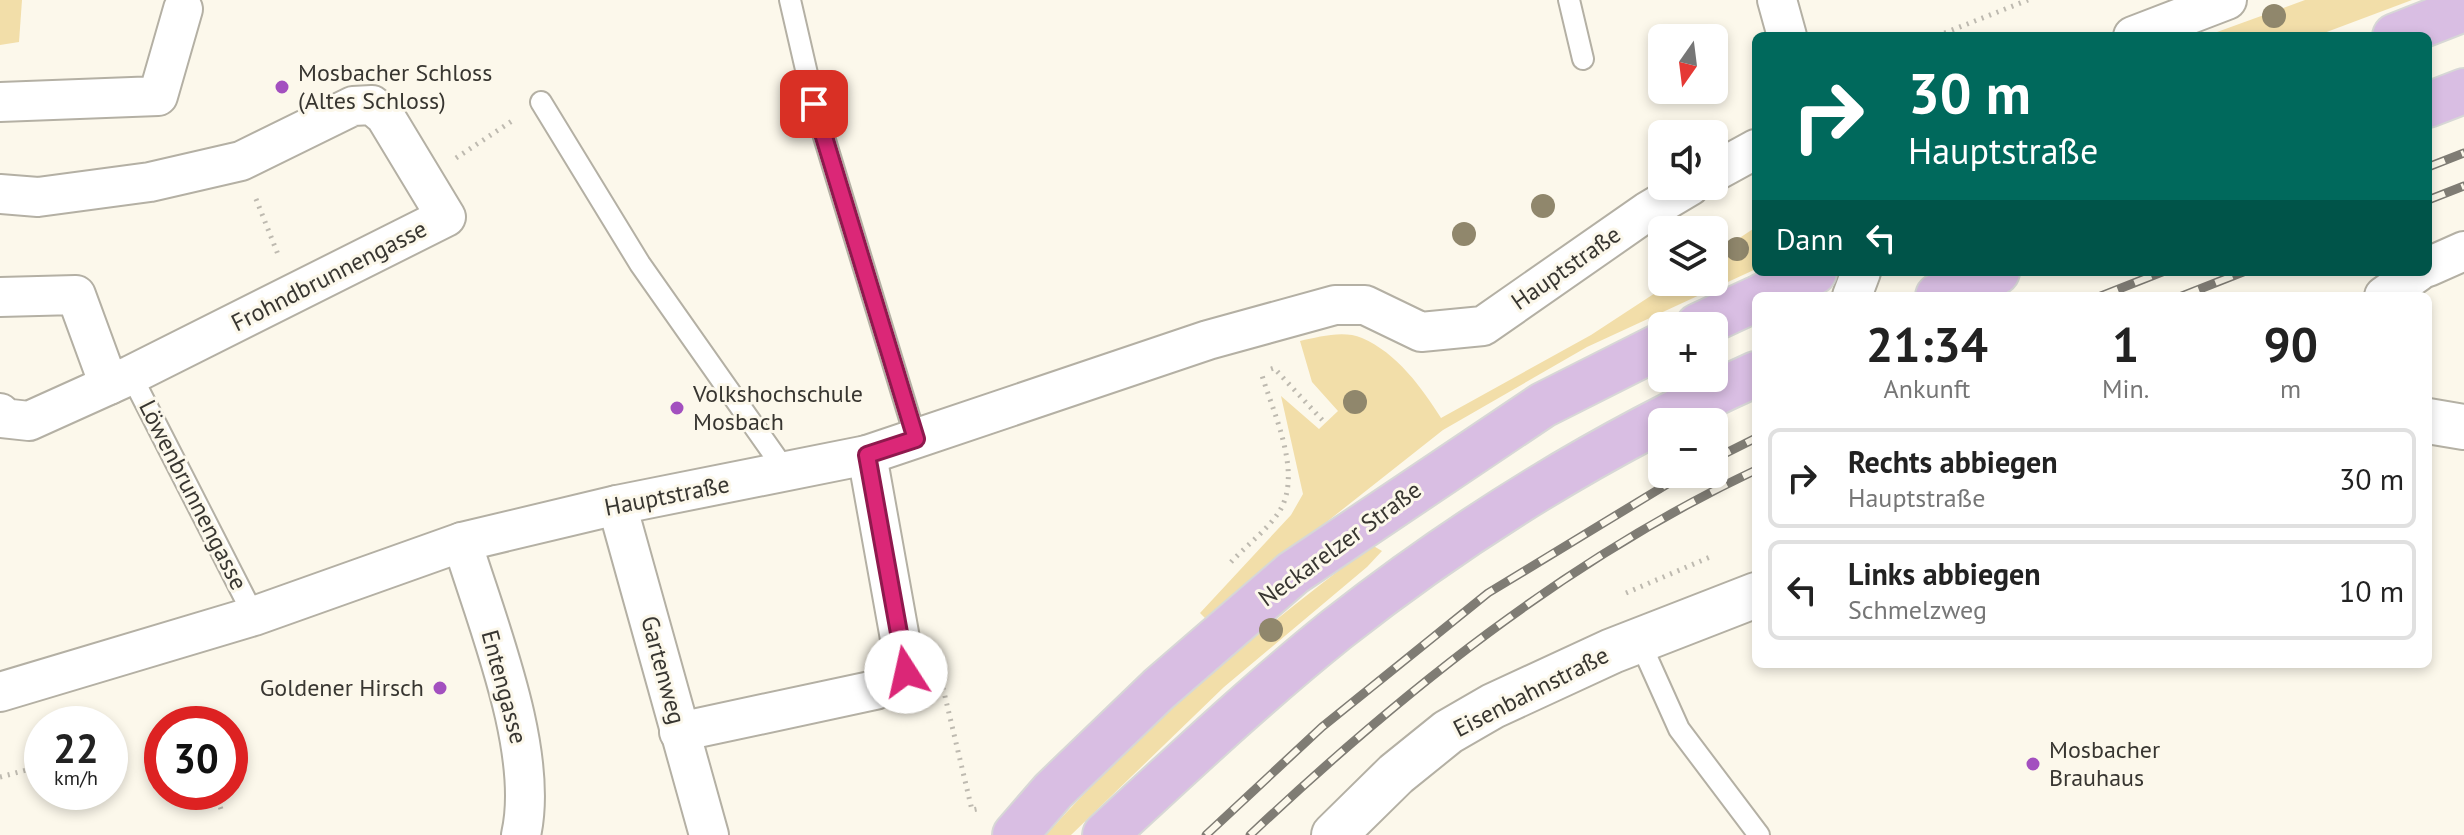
<!DOCTYPE html>
<html lang="de">
<head>
<meta charset="utf-8">
<style>
  :root { --surface:#fff; --page:#f2f2f2; --text:#222; --muted:#767676; --line:#e0e0e0 }
  body { margin:0; font-family:"PT Sans",sans-serif; background:var(--page); color:var(--text); height:100vh; display:flex; flex-direction:column; font-size:30px; white-space:nowrap }
  * { box-sizing:border-box; margin:0 }
  p { font-size:26px; color:var(--muted) }
  .icon { flex:none; width:44px; height:44px; fill:none; stroke:currentColor; stroke-width:2; stroke-linecap:round; stroke-linejoin:round }
  .map { position:relative; flex:1; overflow:hidden }
  .panel { position:absolute; left:1752px; top:292px; width:680px; height:376px; display:flex; flex-direction:column; background:var(--surface); border-radius:12px; box-shadow:0 4px 12px #0003 }
  .panel>* { flex:none }
  .guide { position:absolute; left:1752px; top:32px; width:680px; height:244px; border-radius:12px; box-shadow:0 4px 12px #0003; background:#00695c; color:#fff; overflow:hidden }
  .needle { width:52px; rotate:194deg }
  .buttons { position:absolute; left:1648px; top:24px; display:grid; gap:16px }
  .buttons a { display:grid; place-items:center; width:80px; height:80px; border-radius:12px; background:var(--surface); box-shadow:0 4px 12px #0003; font-size:40px }
  .speed { position:absolute; left:24px; top:706px; display:flex; gap:16px; font-size:40px; font-weight:700; text-align:center }
  .speed>* { display:grid; place-content:center; width:104px; height:104px; border-radius:50%; background:var(--surface); box-shadow:0 4px 12px #0003; line-height:1 }
  .speed small { font-size:20px; font-weight:400 }
  .speed .limit { border:12px solid #d22; background:#fff; color:#111 }
  .pin { position:absolute; display:grid; place-items:center; width:68px; height:68px; color:#fff; margin:-34px; border-radius:16px; box-shadow:0 4px 12px #0006 }
  .me { position:absolute; width:88px; margin:-44px; rotate:350deg; stroke-linejoin:round; filter:drop-shadow(0 0 6px #0008) }
  .turn { display:flex; align-items:center; gap:28px; height:168px; padding:0 24px; font-size:36px }
  .turn .icon { width:104px; height:104px; stroke-width:2.5 }
  .turn b { display:block; font-size:56px; line-height:68px }
  .then { display:flex; align-items:center; height:76px; padding:0 24px; background:#0003; gap:16px; font-size:30px }
  .eta { display:flex; justify-content:space-evenly; align-items:center; height:136px; text-align:center }
  .eta b { font-size:48px; font-weight:800; line-height:56px }
  ul { padding:0; list-style:none }
  li { display:flex; align-items:center; gap:24px; height:100px; margin:0 16px 12px; padding:0 8px; border:4px solid var(--line); border-radius:12px }
  li div { flex:1 }
  li b { display:block; font-size:30px }
  li em { font-style:normal }
  .map>svg:first-child { display:block }
  .green { fill:#f2dea9 }
  .lines { fill:none; stroke-linecap:round; stroke-linejoin:round }
  .lane-casing { stroke:#b4b0a4; stroke-width:24 }
  .street-casing { stroke:#b4b0a4; stroke-width:42 }
  .secondary-casing { stroke:#b4b0a4; stroke-width:48 }
  .primary-casing { stroke:#d7d7d6; stroke-width:48 }
  .path { stroke:#bebab0; stroke-width:5; stroke-dasharray:2 6; stroke-linecap:butt }
  .lane { stroke:#fff; stroke-width:20 }
  .street { stroke:#fff; stroke-width:38 }
  .secondary { stroke:#fff; stroke-width:44 }
  .primary { stroke:#d9bee3; stroke-width:44 }
  .rail-casing { stroke:#7f7c74; stroke-width:9 }
  .rail { stroke:#fcf8eb; stroke-width:6; stroke-dasharray:18; stroke-linecap:butt }
  .tree { fill:#90876c }
  .route-casing { stroke:#8e194d; stroke-width:20 }
  .route { stroke:#db2777; stroke-width:14 }
  .poi-dot { fill:#a350bf; stroke:#fcf8eb; stroke-width:3 }
  .labels { text-anchor:middle; stroke-width:6; stroke-linejoin:round; paint-order:stroke }
  .poi-label { font-size:24px; fill:#383631; stroke:#fcf8eb; text-anchor:start }
  .street-label { font-size:24px; fill:#383631; stroke:#fcf8eb }
</style>
</head>
<body>
<div class="map">
<svg width="2464" height="835" viewBox="0 0 2464 835">
  <rect width="100%" height="100%" fill="#fcf8eb"/>
  <!-- green -->
  <g class="green">
    <polygon points="0,0 22,0 19,42 0,45"/>
    <polygon points="2305,0 2412,0 2316,36 2206,36"/>
    <path d="M1756 227V269L1587 347 1443 430 1205 618 1200 613 1291 515 1303 494 1281 396 1319 429 1338 411 1312 382 1300 341C1319 337 1343 330 1362 338 1397 353 1422 388 1441 418L1591 335 1672 282H1714V255Z"/>
    <path d="M1372 545 1382 551 1367 567 1224 687 1071 835H1046C1143 726 1256 633 1372 545Z"/>
  </g>
  <g class="lines">
    <!-- lane casing -->
    <g class="lane-casing">
      <g id="lane">
        <polyline points="790,0 814,104 916,439"/>
        <polyline points="1569,0 1583,59"/>
        <polyline points="541,102 640,264 787,473"/>
        <polyline points="131,375 254,616"/>
        <polyline points="1639,640 1679,729 1759,835"/>
      </g>
    </g>
    <!-- street casing -->
    <g class="street-casing">
      <g id="street">
        <polyline points="1777,0 1787,36"/>
        <polyline points="2133,36 2227,0"/>
        <polyline points="0,102 158,96 183,9"/>
        <polyline points="1714,172 1756,149"/>
        <polyline points="0,194 38,197 150,182 241,161 353,106 372,105 385,116 446,217 131,375 29,421 2,418 0,413"/>
        <polyline points="2428,267 2464,251"/>
        <polyline points="1852,296 1861,272"/>
        <polyline points="2384,296 2418,272"/>
        <polyline points="0,297 76,295 109,385"/>
        <polyline points="617,505 709,835"/>
        <path d="M462 542C487 623 540 752 521 835"/>
        <polyline points="0,692 254,616 462,542 617,505 867,455 1208,340 1335,305 1365,305 1421,332 1483,326 1648,211 1690,186"/>
        <polyline points="679,732 875,690 906,672 867,455"/>
      </g>
    </g>
    <!-- secondary casing -->
    <g class="secondary-casing">
      <g id="secondary">
        <polyline points="2428,421 2464,427"/>
        <polyline points="1334,835 1396,774 1448,732 1493,706 1612,651 1756,595"/>
      </g>
    </g>
    <!-- primary casing -->
    <g class="primary-casing">
      <g id="primary">
        <polyline points="2395,36 2464,9"/>
        <polyline points="2428,105 2464,91"/>
        <polyline points="1762,296 1814,272"/>
        <polyline points="1938,296 1997,272"/>
        <polyline points="1698,326 1756,299"/>
        <polyline points="1015,835 1053,791 1159,689 1293,573 1543,405 1662,345"/>
        <path d="M1105 835C1181 765 1256 694 1337 629 1465 528 1607 441 1756 374"/>
      </g>
    </g>
    <!-- path -->
    <g class="path">
      <polyline points="1937,36 2028,0"/>
      <polyline points="456,158 515,119"/>
      <polyline points="256,199 279,257"/>
      <polyline points="1271,369 1274,368 1326,424"/>
      <path d="M1231 562C1246 546 1267 530 1279 512 1304 473 1272 411 1261 372"/>
      <polyline points="1626,593 1710,557"/>
      <polyline points="943,688 972,810 977,809"/>
      <polyline points="0,777 42,766"/>
      <polyline points="215,792 222,812"/>
    </g>
    <!-- lane -->
    <use href="#lane" class="lane"/>
    <!-- street -->
    <use href="#street" class="street"/>
    <!-- secondary -->
    <use href="#secondary" class="secondary"/>
    <!-- primary -->
    <use href="#primary" class="primary"/>
    <!-- rail casing -->
    <g class="rail-casing">
      <g id="rail">
        <polyline points="2428,167 2464,153"/>
        <polyline points="2428,200 2464,186"/>
        <polyline points="2101,296 2162,272"/>
        <polyline points="2182,296 2243,272"/>
        <polyline points="1714,459 1756,438"/>
        <polyline points="1206,835 1322,727 1488,593 1684,474"/>
        <path d="M1250 835C1401 693 1567 559 1756 470"/>
      </g>
    </g>
    <!-- rail -->
    <use href="#rail" class="rail"/>
  </g>
  <!-- trees -->
  <g class="tree">
    <circle cx="2274" cy="16" r="12"/>
    <circle cx="1543" cy="206" r="12"/>
    <circle cx="1464" cy="234" r="12"/>
    <circle cx="1737" cy="249" r="12"/>
    <circle cx="1355" cy="402" r="12"/>
    <circle cx="1271" cy="630" r="12"/>
  </g>
  <g class="lines">
    <!-- route casing -->
    <g class="route-casing">
      <polyline id="route" points="814,104 916,439 867,455 906,672"/>
    </g>
    <!-- route -->
    <use href="#route" class="route"/>
  </g>
  <!-- markers -->
  <g class="poi-dot">
    <circle cx="282" cy="87" r="8"/>
    <circle cx="677" cy="408" r="8"/>
    <circle cx="440" cy="688" r="8"/>
    <circle cx="2033" cy="764" r="8"/>
  </g>
  <g class="labels">
    <!-- poi labels -->
    <g class="poi-label">
      <text x="298" y="81">Mosbacher Schloss<tspan x="298" dy="28">(Altes Schloss)</tspan></text>
      <text x="693" y="402">Volkshochschule<tspan x="693" dy="28">Mosbach</tspan></text>
      <text x="424" y="696" text-anchor="end">Goldener Hirsch</text>
      <text x="2049" y="758">Mosbacher<tspan x="2049" dy="28">Brauhaus</tspan></text>
    </g>
    <!-- street labels -->
    <g class="street-label">
      <text transform="translate(1566 268) rotate(-35)" y="8">Hauptstraße</text>
      <text transform="translate(329 276) rotate(-27)" y="8">Frohndbrunnengasse</text>
      <text transform="translate(193 495) rotate(63)" y="8">Löwenbrunnengasse</text>
      <text transform="translate(667 496) rotate(-11)" y="8">Hauptstraße</text>
      <text transform="translate(1340 544) rotate(-36)" y="8">Neckarelzer Straße</text>
      <text transform="translate(663 670) rotate(75)" y="8">Gartenweg</text>
      <text transform="translate(504 687) rotate(75)" y="8">Entengasse</text>
      <text transform="translate(1531 692) rotate(-27)" y="8">Eisenbahnstraße</text>
    </g>
  </g>
</svg>
<div class="buttons">
<a><svg class="needle" viewBox="-14 -14 28 28"><path d="M0-13l5 13h-10z" fill="#e53935"/><path d="M0 13l5-13h-10z" fill="#767676"/></svg></a>
<a><svg class="icon" aria-label="sound" viewBox="0 0 24 24"><path d="M4 9h4l5-4v14l-5-4H4zM17 9q2 3 0 6"/></svg></a>
<a><svg class="icon" aria-label="layers" viewBox="0 0 24 24"><path d="M12 4l9 5-9 5-9-5zM3 14l9 5 9-5"/></svg></a>
<a>+</a>
<a>−</a>
</div>
<div class="speed"><div>22<small>km/h</small></div><div class="limit">30</div></div>
<div class="pin" style="left:814px;top:104px;background:#d93025"><svg class="icon" aria-label="arrive" viewBox="0 0 24 24"><path d="M6 21V4h12l-3 4 3 4H6"/></svg></div>
<svg class="me" style="left:906px;top:672px" viewBox="-20 -20 40 40"><circle r="19" fill="#fff"/><path d="M0-13L10 11 0 6-10 11z" fill="#db2777"/></svg>
<div class="guide">
<div class="turn"><svg class="icon" aria-label="right" viewBox="0 0 24 24"><path d="M7 20v-9h11M14 6l5 5-5 5"/></svg><div><b>30 m</b>Hauptstraße</div></div>
<div class="then">Dann<svg class="icon" aria-label="left" viewBox="0 0 24 24"><path d="M17 20v-9H6M10 6l-5 5 5 5"/></svg></div>
</div>
<section class="panel">
<div class="eta">
<div><b>21:34</b><p>Ankunft</p></div>
<div><b>1</b><p>Min.</p></div>
<div><b>90</b><p>m</p></div>
</div>
<ul>
<li><svg class="icon" aria-label="right" viewBox="0 0 24 24"><path d="M7 20v-9h11M14 6l5 5-5 5"/></svg><div><b>Rechts abbiegen</b><p>Hauptstraße</p></div><em>30 m</em></li>
<li><svg class="icon" aria-label="left" viewBox="0 0 24 24"><path d="M17 20v-9H6M10 6l-5 5 5 5"/></svg><div><b>Links abbiegen</b><p>Schmelzweg</p></div><em>10 m</em></li>
</ul>
</section>
</div>
</body>
</html>
